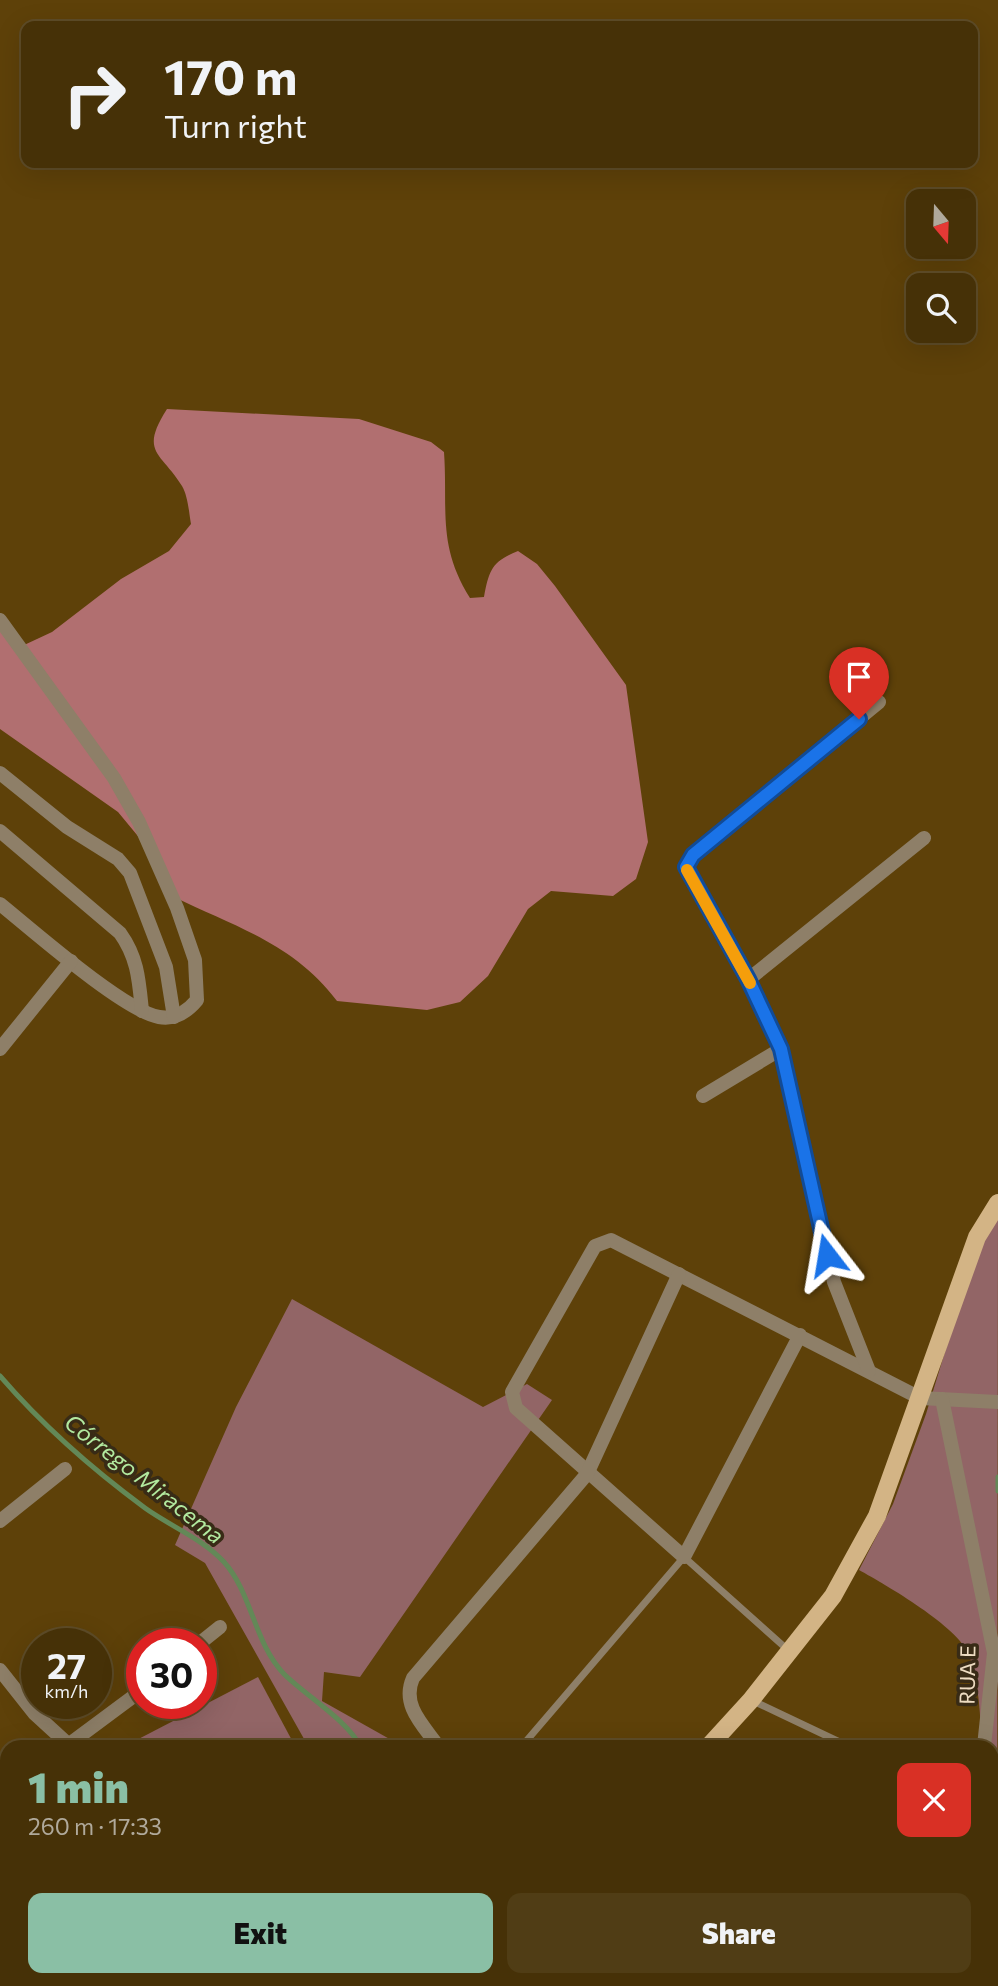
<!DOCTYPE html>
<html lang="en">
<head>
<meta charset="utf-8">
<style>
  :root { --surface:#463107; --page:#503d15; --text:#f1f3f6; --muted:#b0a99b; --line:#5e4c28; --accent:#8abfa5 }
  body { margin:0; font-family:Commissioner,sans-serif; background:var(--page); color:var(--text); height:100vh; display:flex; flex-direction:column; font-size:26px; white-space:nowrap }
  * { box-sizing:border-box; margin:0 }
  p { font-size:23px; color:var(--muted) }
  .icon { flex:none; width:38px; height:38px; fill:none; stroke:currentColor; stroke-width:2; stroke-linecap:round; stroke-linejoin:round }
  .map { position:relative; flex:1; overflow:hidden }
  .drawer { position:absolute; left:0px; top:1740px; width:999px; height:247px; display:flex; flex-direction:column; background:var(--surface); border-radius:21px 21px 0 0; box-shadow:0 7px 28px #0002,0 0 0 2px var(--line) }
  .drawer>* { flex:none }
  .banner { position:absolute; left:21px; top:21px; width:957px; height:147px; border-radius:14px; box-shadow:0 7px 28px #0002,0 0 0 2px var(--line); background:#463107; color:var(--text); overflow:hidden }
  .needle { width:46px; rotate:161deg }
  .buttons { position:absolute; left:906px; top:189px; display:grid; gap:14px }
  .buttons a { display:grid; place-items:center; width:70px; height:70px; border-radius:14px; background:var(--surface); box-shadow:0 7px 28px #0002,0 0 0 2px var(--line); font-size:35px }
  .speed { position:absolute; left:21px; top:1628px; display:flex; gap:14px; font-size:35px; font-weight:700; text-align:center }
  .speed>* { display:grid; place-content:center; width:91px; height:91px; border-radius:50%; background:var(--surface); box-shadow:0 7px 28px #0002,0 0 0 2px var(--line); line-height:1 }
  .speed small { font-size:18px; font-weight:400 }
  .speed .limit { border:10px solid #d22; background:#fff; color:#111 }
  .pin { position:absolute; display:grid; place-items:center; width:60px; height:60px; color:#fff; margin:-72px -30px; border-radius:50% 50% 50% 0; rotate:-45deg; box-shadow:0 0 7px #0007 }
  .pin .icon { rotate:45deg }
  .me { position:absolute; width:77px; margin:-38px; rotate:346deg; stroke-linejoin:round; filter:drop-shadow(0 0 5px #0008) }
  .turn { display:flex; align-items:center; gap:24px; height:147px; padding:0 28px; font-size:32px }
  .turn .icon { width:91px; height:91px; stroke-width:2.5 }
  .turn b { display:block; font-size:49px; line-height:60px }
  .round { display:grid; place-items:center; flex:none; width:74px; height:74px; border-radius:14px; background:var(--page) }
  .summary { display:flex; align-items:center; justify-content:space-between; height:119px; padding:0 28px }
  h1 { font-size:42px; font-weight:800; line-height:52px; color:var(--accent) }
  .button { display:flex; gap:14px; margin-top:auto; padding:14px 28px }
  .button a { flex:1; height:80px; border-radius:14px; background:var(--accent); color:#111; font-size:28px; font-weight:800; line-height:80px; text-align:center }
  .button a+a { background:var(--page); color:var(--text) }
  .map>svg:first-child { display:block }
  .green { fill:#926566 }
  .forest { fill:#b16f70 }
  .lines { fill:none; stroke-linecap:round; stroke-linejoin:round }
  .stream { stroke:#638857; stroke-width:5 }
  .lane { stroke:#8e7f68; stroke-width:7 }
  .street { stroke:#8e7f68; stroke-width:14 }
  .primary { stroke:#d3b485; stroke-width:18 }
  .route-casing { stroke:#114b97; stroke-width:18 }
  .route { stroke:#1a73e8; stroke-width:12 }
  .slow { stroke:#f59e0b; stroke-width:12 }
  .labels { text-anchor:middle; stroke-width:7; stroke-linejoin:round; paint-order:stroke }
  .street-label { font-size:21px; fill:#eddcc2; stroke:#382b16 }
  .water-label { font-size:23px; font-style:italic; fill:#b2e99f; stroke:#382b16 }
</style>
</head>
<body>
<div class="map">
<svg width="998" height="1986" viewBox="0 0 998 1986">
  <rect width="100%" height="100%" fill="#5e4109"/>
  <!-- green -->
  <g class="green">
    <path d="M998 1209 997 1986H531L535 1979H992V1746H981C981 1718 979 1682 969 1655 959 1627 886 1585 859 1570L893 1504 926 1414 966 1283Z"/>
    <polygon points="292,1299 483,1407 527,1384 552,1400 360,1677 324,1672 322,1701 402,1746 308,1746 205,1563 175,1545 236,1407"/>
    <polygon points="258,1677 295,1746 125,1746"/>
  </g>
  <!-- forest -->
  <g class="forest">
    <path d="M167 409 359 419 431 442 444 452C448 510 437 545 470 598L484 597C489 570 492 561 518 551L537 564 555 586 626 685 648 842 636 879 613 896 551 891 528 909 488 976 460 1002 427 1010 337 1001C294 944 236 927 174 897L161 864 118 812 0 729V626L22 646 52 632 121 579 169 551 191 524C189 513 188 496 182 486 161 452 139 453 167 409Z"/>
    <polygon points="237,1979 417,1979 415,1986 222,1986"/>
  </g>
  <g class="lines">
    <!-- stream -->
    <g class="stream">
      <path d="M0 1376C43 1426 92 1469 145 1508 170 1526 203 1539 224 1562 252 1593 254 1643 284 1674 305 1695 348 1721 360 1746"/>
      <polyline points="998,1477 998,1491"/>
      <polyline points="992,1914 998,1902"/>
      <polyline points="374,1986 379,1979"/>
      <polyline points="962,1986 965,1979"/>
    </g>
    <!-- lane -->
    <g class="lane">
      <polyline points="751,1700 848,1746"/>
      <polyline points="522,1746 684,1557 789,1651"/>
    </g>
    <!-- street -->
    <g class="street">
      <path d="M0 620 114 778 139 822 177 908 195 960 197 1000C187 1012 175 1020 159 1017 124 1011 31 929 0 904"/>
      <polyline points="0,773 67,827 118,859 130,873 166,967 174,1017"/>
      <path d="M0 831 120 933C138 958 139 981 142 1011"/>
      <polyline points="749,979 924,838"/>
      <polyline points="0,1049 71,961"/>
      <polyline points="703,1096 781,1049"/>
      <polyline points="800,1335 684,1557 516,1408 512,1392 595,1246 611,1240 920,1398 998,1402"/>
      <polyline points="869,1371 834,1282 781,1049 749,979 686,867 693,855 879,702"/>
      <polyline points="942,1399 994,1653 984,1746"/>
      <polyline points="0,1521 65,1469"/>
      <polyline points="200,1643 220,1627"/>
      <polyline points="0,1670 34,1713 70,1746"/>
      <polyline points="68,1745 142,1690"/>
      <path d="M438 1746C423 1725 401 1705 413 1678L587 1474 679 1274"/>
      <polyline points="0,1881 7,1896"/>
      <polyline points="46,1979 50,1986"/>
      <polyline points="686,1979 696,1986"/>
      <polyline points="824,1986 829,1979"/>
      <polyline points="902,1986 904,1979"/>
    </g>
    <!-- primary -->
    <g class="primary">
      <polyline points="709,1746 751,1700 833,1596 877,1516 977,1237 998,1203"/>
      <polyline points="510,1986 514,1979"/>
    </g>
  </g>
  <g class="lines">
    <!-- route casing -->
    <g class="route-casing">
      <polyline id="route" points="827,1255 781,1049 748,979 686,867 693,855 859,719"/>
    </g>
    <!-- route -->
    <use href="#route" class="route"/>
    <!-- slow -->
    <polyline class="slow" points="687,870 750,983"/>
  </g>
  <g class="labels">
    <!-- street labels -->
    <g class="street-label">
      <text transform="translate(968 1675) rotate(-89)" y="7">RUA E</text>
    </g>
    <!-- water labels -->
    <g class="water-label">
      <text transform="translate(144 1479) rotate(38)" y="8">Córrego Miracema</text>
    </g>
  </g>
</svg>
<div class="buttons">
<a><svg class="needle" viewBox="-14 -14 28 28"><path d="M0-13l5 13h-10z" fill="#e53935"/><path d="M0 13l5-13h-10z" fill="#b0a99b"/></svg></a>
<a><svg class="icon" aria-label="search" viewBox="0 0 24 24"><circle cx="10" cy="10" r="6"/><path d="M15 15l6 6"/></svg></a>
</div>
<div class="speed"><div>27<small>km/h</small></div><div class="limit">30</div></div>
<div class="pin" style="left:859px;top:719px;background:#d93025"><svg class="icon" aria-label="arrive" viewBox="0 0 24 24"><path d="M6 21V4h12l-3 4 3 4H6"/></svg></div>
<svg class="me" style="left:827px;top:1255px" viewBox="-20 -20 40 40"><path d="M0-17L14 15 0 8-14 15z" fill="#1a73e8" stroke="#fff" stroke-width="4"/></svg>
<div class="banner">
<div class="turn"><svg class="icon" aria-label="right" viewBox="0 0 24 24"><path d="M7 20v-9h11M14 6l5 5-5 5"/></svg><div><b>170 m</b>Turn right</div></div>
</div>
<section class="drawer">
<div class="summary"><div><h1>1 min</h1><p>260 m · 17:33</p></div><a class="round" style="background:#d93025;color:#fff"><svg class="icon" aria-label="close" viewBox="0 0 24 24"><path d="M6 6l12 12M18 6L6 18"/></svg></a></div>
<div class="button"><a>Exit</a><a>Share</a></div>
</section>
</div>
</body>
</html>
